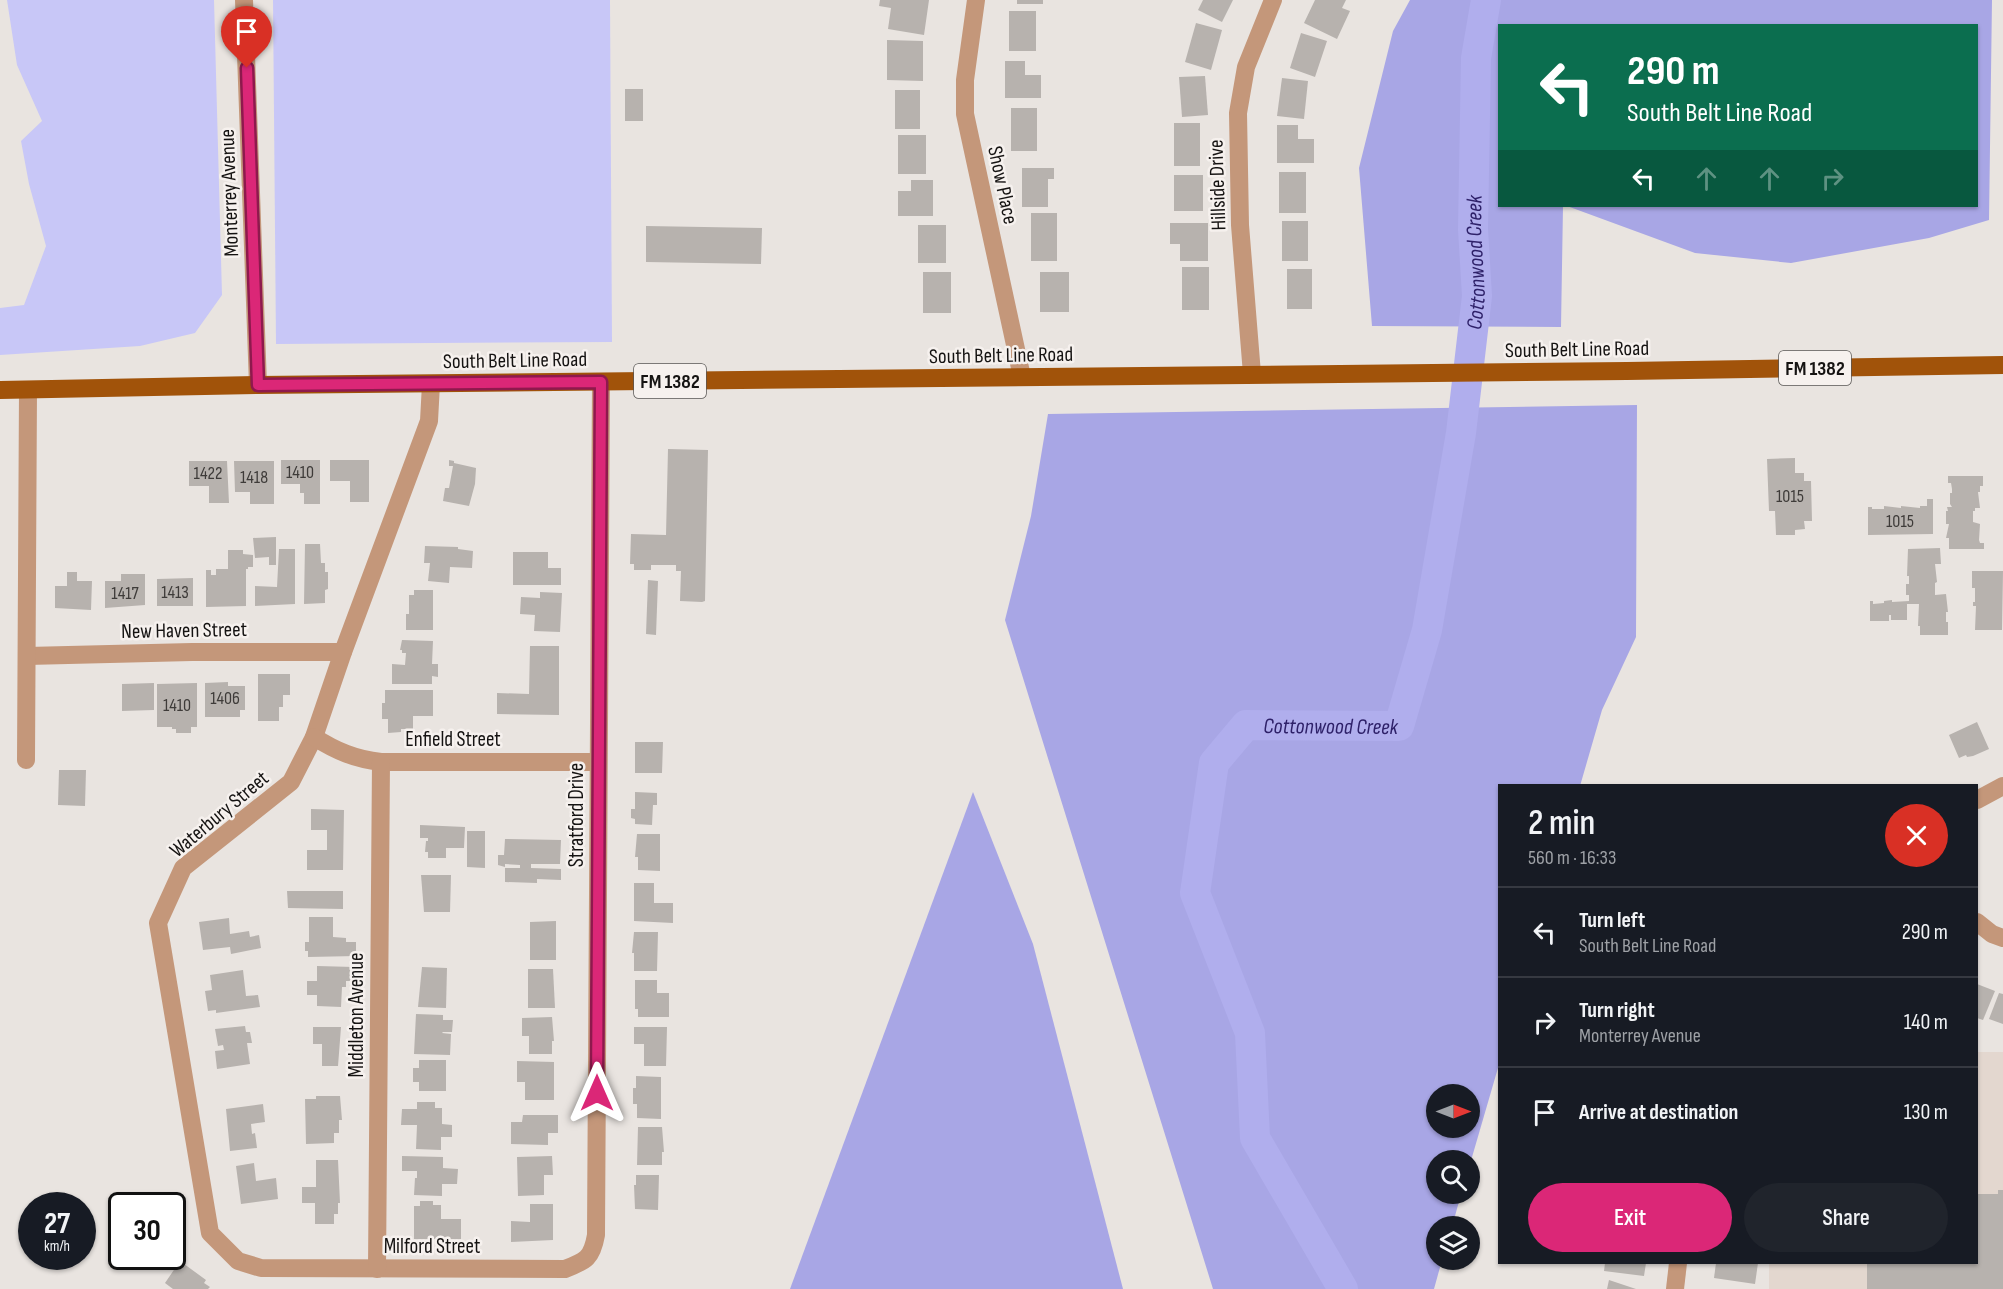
<!DOCTYPE html>
<html lang="en">
<head>
<meta charset="utf-8">
<style>
  :root { --surface:#171b24; --page:#20242c; --text:#f1f3f6; --muted:#9ea1a6; --line:#363941; --accent:#db2777 }
  body { margin:0; font-family:"Sofia Sans Condensed",sans-serif; background:var(--page); color:var(--text); height:100vh; display:flex; flex-direction:column; font-size:22px; white-space:nowrap }
  * { box-sizing:border-box; margin:0 }
  p { font-size:20px; color:var(--muted) }
  .icon { flex:none; width:33px; height:33px; fill:none; stroke:currentColor; stroke-width:2; stroke-linecap:round; stroke-linejoin:round }
  .map { position:relative; flex:1; overflow:hidden }
  .side { position:absolute; left:1498px; top:784px; width:480px; height:480px; display:flex; flex-direction:column; background:var(--surface); border-radius:0px; box-shadow:0 2px 4px #0004 }
  .side>* { flex:none }
  .hud { position:absolute; left:1498px; top:24px; width:480px; height:183px; border-radius:0px; box-shadow:0 2px 4px #0004; background:#0b6e4f; color:#fff; overflow:hidden }
  .needle { width:39px; rotate:90deg }
  .fabs { position:absolute; left:1426px; top:1084px; display:grid; gap:12px }
  .fabs a { display:grid; place-items:center; width:54px; height:54px; border-radius:50%; background:var(--surface); box-shadow:0 2px 4px #0004; font-size:30px }
  .speed { position:absolute; left:18px; top:1192px; display:flex; gap:12px; font-size:30px; font-weight:700; text-align:center }
  .speed>* { display:grid; place-content:center; width:78px; height:78px; border-radius:50%; background:var(--surface); box-shadow:0 2px 4px #0004; line-height:1 }
  .speed small { font-size:15px; font-weight:400 }
  .speed .limit { border:3px solid #111; border-radius:9px; background:#fff; color:#111 }
  .pin { position:absolute; display:grid; place-items:center; width:51px; height:51px; color:#fff; margin:-62px -26px; border-radius:50% 50% 50% 0; rotate:-45deg; box-shadow:0 0 6px #0007 }
  .pin .icon { rotate:45deg }
  .me { position:absolute; width:66px; margin:-33px; rotate:0deg; stroke-linejoin:round; filter:drop-shadow(0 0 4px #0008) }
  .turn { display:flex; align-items:center; gap:21px; height:126px; padding:0 30px; font-size:27px }
  .turn .icon { width:78px; height:78px; stroke-width:2.5 }
  .turn b { display:block; font-size:42px; line-height:51px }
  .lanes { display:flex; align-items:center; height:57px; padding:0 30px; background:#0003; justify-content:center; gap:30px; direction:ltr }
  .lanes .off { opacity:.35 }
  .round { display:grid; place-items:center; flex:none; width:63px; height:63px; border-radius:32px; background:var(--page) }
  .overview { display:flex; align-items:center; justify-content:space-between; height:102px; padding:0 30px }
  h1 { font-size:36px; font-weight:600; line-height:45px }
  .button { display:flex; gap:12px; margin-top:auto; padding:12px 30px }
  .button a { flex:1; height:69px; border-radius:36px; background:var(--accent); color:#fff; font-size:24px; font-weight:600; line-height:69px; text-align:center }
  .button a+a { background:var(--page); color:var(--text) }
  ul { padding:0; list-style:none }
  li { display:flex; align-items:center; gap:18px; height:90px; padding:0 30px; border-top:2px solid var(--line) }
  li div { flex:1 }
  li b { display:block; font-size:22px }
  li em { font-style:normal }
  .map>svg:first-child { display:block }
  .built { fill:#e3d7cf }
  .green { fill:#c8c7f7 }
  .forest { fill:#a8a6e5; fill-rule:evenodd }
  .lines { fill:none; stroke-linecap:round; stroke-linejoin:round }
  .river { stroke:#b0aeed; stroke-width:30 }
  .building { fill:#b7b2ae }
  .minor { stroke:#c4977a; stroke-width:18 }
  .major { stroke:#a1530a; stroke-width:18 }
  .route-casing { stroke:#8e194d; stroke-width:15 }
  .route { stroke:#db2777; stroke-width:10 }
  .labels { text-anchor:middle; stroke-width:5; stroke-linejoin:round; paint-order:stroke }
  .number-label { font-size:18px; fill:#3e3b39 }
  .shield { fill:#f6f1ee; stroke:#585654; stroke-width:1.5 }
  .shield-label { font-size:20px; font-weight:bold; fill:#151312 }
  .street-label { font-size:21px; fill:#151312; stroke:#f6f1ee }
  .water-label { font-size:22px; font-style:italic; fill:#2e2169; stroke:#f6f1ee }
</style>
</head>
<body>
<div class="map">
<svg width="2003" height="1289" viewBox="0 0 2003 1289">
  <rect width="100%" height="100%" fill="#e9e4e0"/>
  <!-- built -->
  <polygon class="built" points="1977,1052 2003,1052 2003,1289 1769,1289 1769,1263 1977,1263"/>
  <!-- green -->
  <g class="green">
    <polygon points="7,0 214,0 222,295 195,333 140,346 0,355 0,308 24,305 46,246 29,184 21,141 42,121 17,65"/>
    <polygon points="273,0 610,0 612,342 276,344"/>
  </g>
  <!-- forest -->
  <g class="forest">
    <polygon points="1410,0 1992,0 1989,220 1929,238 1791,263 1695,253 1567,206 1977,206 1977,26 1500,26 1500,206 1563,206 1561,327 1372,326 1359,168 1393,31"/>
    <path d="M1637 405 1636 637 1602 710 1580 786H1500V1061L1470 1164V1161H1437V1194H1461L1452 1227H1437V1260H1442L1434 1289H1213L1005 620 1031 516 1048 414ZM1437 1095H1470V1128H1437Z"/>
    <polygon points="973,792 1033,944 1123,1289 790,1289"/>
  </g>
  <g class="lines">
    <!-- river -->
    <path class="river" id="s1" d="M1343 1289 1255 1138 1250 1033 1195 893 1214 763 1246 725 1399 726 1427 630 1461 433 1477 296 1473 229 1476 58 1486 0"/>
  </g>
  <!-- building -->
  <g class="building">
    <polygon points="880,0 929,0 924,35 888,29 891,8 879,6"/>
    <rect x="1017" y="0" width="26" height="4"/>
    <polygon points="1203,0 1233,0 1222,22 1198,10"/>
    <polygon points="1315,0 1346,0 1342,8 1350,11 1337,39 1304,23"/>
    <rect x="1009" y="11" width="27" height="40"/>
    <polygon points="1196,23 1222,30 1211,70 1185,62"/>
    <polygon points="1301,33 1327,41 1315,77 1290,68"/>
    <polygon points="887,40 923,41 923,81 887,80"/>
    <polygon points="1005,61 1025,61 1025,75 1041,75 1041,98 1005,98"/>
    <polygon points="1205,76 1208,115 1182,117 1179,77"/>
    <polygon points="1282,78 1308,81 1304,119 1277,116"/>
    <rect x="625" y="89" width="18" height="32"/>
    <rect x="895" y="90" width="25" height="39"/>
    <rect x="1011" y="108" width="26" height="43"/>
    <rect x="1174" y="123" width="26" height="43"/>
    <polygon points="1277,125 1298,125 1298,139 1314,139 1314,163 1277,163"/>
    <rect x="898" y="135" width="28" height="39"/>
    <polygon points="1022,168 1054,168 1054,179 1048,179 1048,207 1022,207"/>
    <rect x="1279" y="172" width="27" height="41"/>
    <rect x="1174" y="175" width="29" height="36"/>
    <polygon points="911,180 933,180 933,216 898,216 898,191 911,191"/>
    <rect x="1031" y="213" width="26" height="48"/>
    <rect x="1282" y="221" width="26" height="40"/>
    <polygon points="1170,223 1208,223 1208,261 1180,261 1180,244 1170,244"/>
    <rect x="918" y="225" width="28" height="38"/>
    <polygon points="646,226 762,228 761,264 646,262"/>
    <rect x="1182" y="267" width="27" height="43"/>
    <rect x="1287" y="269" width="25" height="40"/>
    <rect x="923" y="272" width="28" height="41"/>
    <rect x="1040" y="272" width="29" height="40"/>
    <polygon points="668,449 708,450 705,601 702,602 680,601 681,571 676,571 676,565 651,565 651,570 634,570 634,564 630,564 631,534 666,535"/>
    <polygon points="1795,458 1795,473 1804,473 1804,481 1811,481 1812,521 1804,521 1805,529 1795,530 1795,535 1776,535 1775,511 1769,511 1767,459"/>
    <polygon points="281,460 320,460 320,504 304,504 304,493 300,493 300,484 281,484"/>
    <polygon points="330,460 369,460 369,502 350,502 350,481 330,481"/>
    <polygon points="449,460 454,461 454,463 476,468 475,484 469,506 443,501 445,488 449,488 453,466 449,466"/>
    <polygon points="189,461 227,461 229,503 209,503 209,486 189,486"/>
    <polygon points="234,461 274,461 274,504 250,504 250,492 235,492"/>
    <polygon points="1948,476 1983,476 1983,486 1980,486 1980,492 1978,492 1980,508 1975,508 1975,511 1973,511 1973,522 1980,524 1979,540 1980,543 1984,543 1984,549 1949,549 1949,538 1946,538 1949,524 1946,524 1946,511 1948,511 1947,507 1952,507 1950,504 1950,493 1952,493 1952,489 1951,483 1948,483"/>
    <polygon points="1927,499 1933,499 1933,534 1868,535 1868,507 1872,507 1872,509 1884,509 1884,506 1901,508 1901,506 1920,508 1920,506 1927,506"/>
    <polygon points="276,537 276,565 269,565 269,557 255,558 253,538"/>
    <polygon points="305,544 320,544 321,563 325,563 325,572 328,572 328,589 325,590 325,603 304,604"/>
    <polygon points="425,546 458,547 458,549 473,551 472,568 450,567 449,583 428,581 430,563 424,563"/>
    <polygon points="1940,548 1941,564 1935,564 1937,582 1935,583 1935,595 1946,594 1948,612 1946,612 1946,622 1948,622 1948,635 1920,635 1920,626 1918,626 1919,604 1907,604 1907,620 1891,620 1891,615 1889,615 1889,621 1870,621 1870,601 1873,601 1873,604 1884,603 1884,601 1892,600 1892,602 1909,601 1909,595 1906,595 1906,584 1909,584 1909,576 1907,576 1908,549"/>
    <polygon points="279,549 295,549 295,604 255,606 255,586 277,587"/>
    <polygon points="228,550 243,550 243,554 253,555 253,567 248,567 248,569 246,569 246,606 206,607 206,570 211,570 211,575 216,575 216,569 228,569"/>
    <polygon points="513,552 548,552 548,568 561,568 561,585 513,585"/>
    <polygon points="1972,571 2003,571 2002,630 1975,630 1976,606 1973,606 1973,602 1975,602 1975,588 1972,588"/>
    <polygon points="67,572 77,572 77,581 92,581 91,610 55,608 55,586 67,586"/>
    <polygon points="121,574 145,574 145,605 105,608 105,581 121,581"/>
    <polygon points="193,578 193,606 157,606 157,579"/>
    <polygon points="648,580 658,581 656,635 646,634"/>
    <polygon points="414,590 433,590 433,630 406,630 406,614 409,614 409,595 414,595"/>
    <polygon points="540,592 562,593 560,632 534,631 535,615 520,614 521,597 540,598"/>
    <polygon points="402,640 433,641 432,664 438,664 438,677 432,676 432,684 392,684 392,664 405,665 406,653 402,653 402,650 400,650"/>
    <polygon points="530,646 559,646 559,715 497,714 497,693 529,694"/>
    <polygon points="258,674 290,674 290,695 283,695 283,707 279,707 279,721 258,721"/>
    <polygon points="228,682 228,686 245,686 245,710 240,710 240,717 205,717 205,683"/>
    <polygon points="154,683 154,710 122,711 122,684"/>
    <polygon points="197,683 197,727 191,727 191,733 176,733 176,729 172,729 172,727 157,727 157,684"/>
    <polygon points="385,690 433,690 433,716 413,716 413,729 401,729 401,732 388,733 388,719 382,719 382,703 385,703"/>
    <polygon points="1977,722 1989,749 1973,756 1967,757 1966,755 1959,758 1949,735"/>
    <polygon points="635,742 663,742 662,773 635,773"/>
    <polygon points="59,770 86,770 85,806 58,805"/>
    <polygon points="635,792 657,793 657,805 653,805 652,825 635,824 635,819 631,818 631,809 635,809"/>
    <polygon points="311,809 344,810 343,870 307,870 307,850 327,850 327,830 311,830"/>
    <polygon points="420,825 465,827 464,848 446,848 446,858 428,858 428,852 425,852 426,841 428,841 428,838 420,838"/>
    <polygon points="467,831 485,831 485,868 467,867"/>
    <polygon points="637,834 660,834 660,871 638,870 638,857 635,857"/>
    <polygon points="505,839 561,840 560,864 531,864 531,868 561,869 561,880 537,879 537,883 505,882 505,868 520,868 520,865 505,864 505,867 498,865 498,855 504,855"/>
    <polygon points="421,875 451,875 450,912 424,912"/>
    <polygon points="634,883 654,883 654,903 673,903 673,923 634,921"/>
    <polygon points="287,891 343,891 343,909 288,908"/>
    <polygon points="309,917 333,917 333,937 346,938 346,942 356,942 356,956 308,957 308,951 305,951 305,942 309,942"/>
    <polygon points="229,918 230,934 249,931 250,937 259,935 261,948 231,954 230,947 203,950 199,922"/>
    <polygon points="556,921 556,960 530,960 530,922"/>
    <polygon points="634,932 658,932 657,971 634,971 634,953 632,953"/>
    <polygon points="317,966 354,967 353,981 346,981 346,987 342,987 341,1007 317,1006 317,995 307,995 307,981 317,981"/>
    <polygon points="422,967 447,968 446,1008 418,1007"/>
    <polygon points="528,969 553,969 555,1008 528,1008"/>
    <polygon points="243,970 246,996 258,995 260,1007 216,1013 216,1010 208,1011 205,991 212,990 210,975"/>
    <polygon points="635,980 657,980 657,993 669,993 669,1017 638,1017 638,1009 635,1009"/>
    <polygon points="1977,984 1995,991 1983,1020 1977,1018"/>
    <polygon points="1999,993 2003,994 2003,1024 1989,1019"/>
    <polygon points="416,1014 443,1015 443,1020 453,1020 452,1032 443,1032 442,1033 451,1034 450,1055 414,1054"/>
    <polygon points="552,1017 554,1041 552,1041 552,1054 529,1054 529,1036 522,1036 522,1018"/>
    <polygon points="245,1026 246,1032 250,1032 252,1043 247,1043 250,1064 217,1069 215,1051 224,1050 223,1045 218,1046 215,1029"/>
    <polygon points="313,1027 341,1027 338,1066 322,1066 322,1044 313,1044"/>
    <polygon points="634,1027 667,1027 666,1066 644,1066 644,1044 634,1044"/>
    <polygon points="419,1060 446,1060 446,1091 419,1091 419,1082 413,1082 413,1068 419,1068"/>
    <polygon points="517,1061 554,1062 554,1100 525,1100 525,1082 517,1082"/>
    <polygon points="636,1076 661,1077 661,1119 637,1118 637,1104 633,1104 633,1088 636,1088"/>
    <polygon points="316,1096 340,1096 342,1120 339,1120 339,1133 334,1133 334,1143 306,1144 305,1099 316,1099"/>
    <polygon points="417,1102 435,1102 435,1108 442,1108 442,1124 452,1125 452,1137 441,1137 441,1150 416,1149 417,1125 401,1125 402,1109 417,1109"/>
    <polygon points="263,1104 265,1122 251,1124 252,1134 255,1133 257,1148 230,1151 226,1109"/>
    <polygon points="523,1115 558,1115 558,1133 548,1133 548,1145 511,1144 511,1122 522,1122"/>
    <polygon points="638,1127 662,1127 664,1152 662,1152 662,1165 637,1165"/>
    <polygon points="402,1156 443,1157 443,1168 458,1169 457,1184 442,1184 442,1196 414,1195 415,1178 417,1178 417,1171 402,1171"/>
    <polygon points="552,1156 553,1175 544,1175 544,1195 518,1196 517,1157"/>
    <polygon points="316,1160 338,1160 340,1203 338,1203 338,1214 334,1214 334,1224 315,1224 315,1203 302,1203 302,1187 316,1187"/>
    <polygon points="254,1163 256,1181 276,1178 278,1199 241,1204 236,1166"/>
    <polygon points="636,1175 659,1175 658,1210 635,1209 634,1185 636,1185"/>
    <polygon points="1998,1190 2003,1190 2003,1289 1867,1289 1867,1263 1977,1263 1977,1194 1998,1194"/>
    <polygon points="420,1201 433,1201 433,1205 441,1205 441,1219 461,1219 461,1239 414,1239 414,1206 420,1206"/>
    <polygon points="530,1204 553,1204 553,1240 511,1242 511,1221 530,1222"/>
    <polygon points="180,1261 206,1280 204,1283 210,1287 208,1289 173,1289 165,1283"/>
    <polygon points="1605,1263 1646,1263 1644,1276 1604,1271"/>
    <polygon points="1716,1263 1758,1263 1755,1284 1714,1278"/>
    <polygon points="1609,1280 1636,1289 1607,1289"/>
  </g>
  <g class="lines">
    <!-- minor -->
    <g class="minor">
      <polyline points="244,0 258,385"/>
      <polyline points="976,0 965,80 965,114 1022,377"/>
      <polyline points="1252,374 1240,225 1238,113 1246,67 1273,0"/>
      <path d="M431 384 429 421 343 652 314 737 291 782 183 868 158 923 210 1233 238 1261 261 1268 565 1269C586 1261 592 1258 596 1235L601 382"/>
      <polyline points="27,656 192,652 343,652"/>
      <path d="M314 737C336 751 355 759 381 762H598"/>
      <polyline points="26,760 28,390"/>
      <polyline points="1977,800 2003,786"/>
      <polyline points="1977,922 1992,934 2003,938"/>
      <polyline points="377,1269 381,762"/>
      <polyline points="1675,1289 1678,1263"/>
    </g>
    <!-- major -->
    <polyline class="major" points="0,390 258,385 1627,371 2003,365"/>
  </g>
  <g class="lines">
    <!-- route casing -->
    <g class="route-casing">
      <polyline id="route" points="247,68 258,385 601,382 597,1093"/>
    </g>
    <!-- route -->
    <use href="#route" class="route"/>
  </g>
  <g class="labels">
    <!-- number labels -->
    <g class="number-label">
      <text x="300" y="478">1410</text>
      <text x="208" y="479">1422</text>
      <text x="254" y="483">1418</text>
      <text x="1790" y="502">1015</text>
      <text x="1900" y="527">1015</text>
      <text x="175" y="598">1413</text>
      <text x="125" y="599">1417</text>
      <text x="225" y="704">1406</text>
      <text x="177" y="711">1410</text>
    </g>
    <!-- shield labels -->
    <g class="shield">
      <rect x="1779" y="351" width="72" height="34" rx="4.5"/>
      <rect x="634" y="364" width="72" height="34" rx="4.5"/>
    </g>
    <g class="shield-label">
      <text x="1815" y="375">FM 1382</text>
      <text x="670" y="388">FM 1382</text>
    </g>
    <!-- street labels -->
    <g class="street-label">
      <text transform="translate(1003 185) rotate(78)" y="7">Show Place</text>
      <text transform="translate(1217 185) rotate(-92)" y="7">Hillside Drive</text>
      <text transform="translate(229 193) rotate(-92)" y="7">Monterrey Avenue</text>
      <text transform="translate(1577 349) rotate(-1)" y="7">South Belt Line Road</text>
      <text transform="translate(1001 355) rotate(-1)" y="7">South Belt Line Road</text>
      <text transform="translate(515 360) rotate(-1)" y="7">South Belt Line Road</text>
      <text transform="translate(184 630) rotate(-1)" y="7">New Haven Street</text>
      <text x="453" y="746">Enfield Street</text>
      <text transform="translate(219 814) rotate(-40)" y="7">Waterbury Street</text>
      <text transform="translate(576 815) rotate(-90)" y="7">Stratford Drive</text>
      <text transform="translate(356 1015) rotate(-90)" y="7">Middleton Avenue</text>
      <text x="432" y="1253">Milford Street</text>
    </g>
    <!-- water labels -->
    <g class="water-label">
      <text dy="8" stroke="none"><textPath href="#s1" startOffset="1236">Cottonwood Creek</textPath></text>
      <text dy="8" stroke="none"><textPath href="#s1" startOffset="696">Cottonwood Creek</textPath></text>
    </g>
  </g>
</svg>
<div class="fabs">
<a><svg class="needle" viewBox="-14 -14 28 28"><path d="M0-13l5 13h-10z" fill="#e53935"/><path d="M0 13l5-13h-10z" fill="#9ea1a6"/></svg></a>
<a><svg class="icon" aria-label="search" viewBox="0 0 24 24"><circle cx="10" cy="10" r="6"/><path d="M15 15l6 6"/></svg></a>
<a><svg class="icon" aria-label="layers" viewBox="0 0 24 24"><path d="M12 4l9 5-9 5-9-5zM3 14l9 5 9-5"/></svg></a>
</div>
<div class="speed"><div>27<small>km/h</small></div><div class="limit">30</div></div>
<div class="pin" style="left:247px;top:68px;background:#d93025"><svg class="icon" aria-label="arrive" viewBox="0 0 24 24"><path d="M6 21V4h12l-3 4 3 4H6"/></svg></div>
<svg class="me" style="left:597px;top:1093px" viewBox="-20 -20 40 40"><path d="M0-17L14 15 0 8-14 15z" fill="#db2777" stroke="#fff" stroke-width="4"/></svg>
<div class="hud">
<div class="turn"><svg class="icon" aria-label="left" viewBox="0 0 24 24"><path d="M17 20v-9H6M10 6l-5 5 5 5"/></svg><div><b>290 m</b>South Belt Line Road</div></div>
<div class="lanes"><svg class="icon" aria-label="left" viewBox="0 0 24 24"><path d="M17 20v-9H6M10 6l-5 5 5 5"/></svg><svg class="icon off" aria-label="ahead" viewBox="0 0 24 24"><path d="M12 20V5M6 11l6-6 6 6"/></svg><svg class="icon off" aria-label="ahead" viewBox="0 0 24 24"><path d="M12 20V5M6 11l6-6 6 6"/></svg><svg class="icon off" aria-label="right" viewBox="0 0 24 24"><path d="M7 20v-9h11M14 6l5 5-5 5"/></svg></div>
</div>
<section class="side">
<div class="overview"><div><h1>2 min</h1><p>560 m · 16:33</p></div><a class="round" style="background:#d93025;color:#fff"><svg class="icon" aria-label="close" viewBox="0 0 24 24"><path d="M6 6l12 12M18 6L6 18"/></svg></a></div>
<ul>
<li><svg class="icon" aria-label="left" viewBox="0 0 24 24"><path d="M17 20v-9H6M10 6l-5 5 5 5"/></svg><div><b>Turn left</b><p>South Belt Line Road</p></div><em>290 m</em></li>
<li><svg class="icon" aria-label="right" viewBox="0 0 24 24"><path d="M7 20v-9h11M14 6l5 5-5 5"/></svg><div><b>Turn right</b><p>Monterrey Avenue</p></div><em>140 m</em></li>
<li><svg class="icon" aria-label="arrive" viewBox="0 0 24 24"><path d="M6 21V4h12l-3 4 3 4H6"/></svg><div><b>Arrive at destination</b></div><em>130 m</em></li>
</ul>
<div class="button"><a>Exit</a><a>Share</a></div>
</section>
</div>
</body>
</html>
